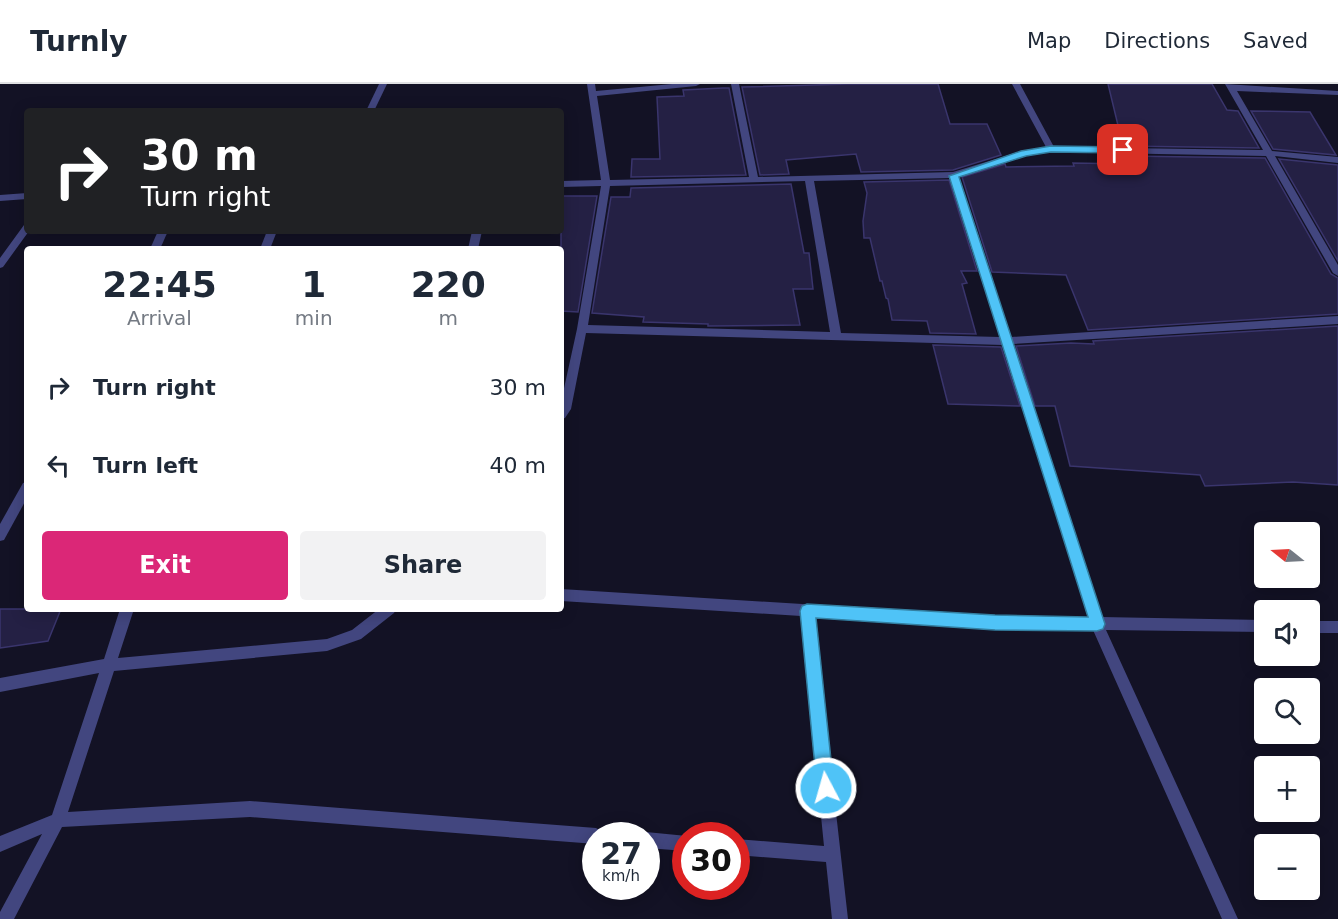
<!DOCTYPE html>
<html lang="en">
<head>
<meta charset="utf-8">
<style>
  :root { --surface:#fff; --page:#f2f2f3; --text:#1f2937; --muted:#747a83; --line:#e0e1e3; --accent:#db2777 }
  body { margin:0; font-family:"DejaVu Sans",sans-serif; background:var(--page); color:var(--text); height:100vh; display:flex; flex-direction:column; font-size:22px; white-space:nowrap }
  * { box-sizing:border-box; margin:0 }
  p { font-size:20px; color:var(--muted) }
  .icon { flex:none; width:33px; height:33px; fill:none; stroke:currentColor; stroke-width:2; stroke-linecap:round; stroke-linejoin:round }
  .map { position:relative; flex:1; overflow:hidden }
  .panel { position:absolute; left:24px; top:162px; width:540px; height:366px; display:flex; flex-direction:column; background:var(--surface); border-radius:6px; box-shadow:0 3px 15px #0003 }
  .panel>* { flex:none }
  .banner { position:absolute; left:24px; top:24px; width:540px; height:126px; border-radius:6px; box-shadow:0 3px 15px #0003; background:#202124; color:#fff; overflow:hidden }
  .needle { width:39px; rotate:288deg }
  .tools { position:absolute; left:1254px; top:438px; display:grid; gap:12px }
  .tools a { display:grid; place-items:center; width:66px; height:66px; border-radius:6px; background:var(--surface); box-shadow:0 3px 15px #0003; font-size:30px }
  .speed { position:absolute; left:582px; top:738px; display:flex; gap:12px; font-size:30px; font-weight:700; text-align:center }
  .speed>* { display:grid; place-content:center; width:78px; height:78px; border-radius:50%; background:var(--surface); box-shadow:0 3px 15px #0003; line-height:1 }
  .speed small { font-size:15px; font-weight:400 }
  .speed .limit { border:9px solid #d22; background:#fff; color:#111 }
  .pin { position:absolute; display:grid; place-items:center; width:51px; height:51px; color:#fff; margin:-26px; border-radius:12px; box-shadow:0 3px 9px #0006 }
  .me { position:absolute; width:66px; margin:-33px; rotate:354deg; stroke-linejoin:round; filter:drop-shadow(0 0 4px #0008) }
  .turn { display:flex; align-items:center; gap:21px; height:126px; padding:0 18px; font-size:27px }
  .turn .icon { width:78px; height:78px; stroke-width:2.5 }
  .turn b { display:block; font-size:42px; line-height:51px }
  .eta { display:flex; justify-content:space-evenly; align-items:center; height:102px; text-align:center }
  .eta b { font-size:36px; font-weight:700; line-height:42px }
  .button { display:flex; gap:12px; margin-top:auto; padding:12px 18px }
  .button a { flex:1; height:69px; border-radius:6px; background:var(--accent); color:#fff; font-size:24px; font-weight:700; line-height:69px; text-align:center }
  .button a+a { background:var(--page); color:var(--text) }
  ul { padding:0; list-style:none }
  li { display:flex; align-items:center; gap:18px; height:78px; padding:0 18px }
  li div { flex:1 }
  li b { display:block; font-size:22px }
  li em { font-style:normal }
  header { display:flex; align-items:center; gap:36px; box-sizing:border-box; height:84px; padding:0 30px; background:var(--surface); border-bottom:2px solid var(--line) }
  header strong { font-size:28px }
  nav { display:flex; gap:33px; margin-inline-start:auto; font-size:21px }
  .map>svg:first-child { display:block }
  .building { fill:#242044; stroke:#3a356d; stroke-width:1.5 }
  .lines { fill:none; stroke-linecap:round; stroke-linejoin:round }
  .minor { fill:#42467f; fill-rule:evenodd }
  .route { fill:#4fc3f7; stroke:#337fa1; stroke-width:1.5 }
</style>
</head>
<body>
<header>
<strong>Turnly</strong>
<nav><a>Map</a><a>Directions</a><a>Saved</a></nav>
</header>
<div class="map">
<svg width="1338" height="835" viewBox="0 0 1338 835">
  <rect width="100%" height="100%" fill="#131225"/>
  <!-- building -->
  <g class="building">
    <polygon points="848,0 938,0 950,40 987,40 1001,71 953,86 861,88 856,70 786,76 789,90 760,91 742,3"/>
    <polygon points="1108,0 1212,0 1227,26 1238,27 1259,64 1123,62"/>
    <polygon points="723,4 729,4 746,91 631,93 632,75 660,75 657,13 684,12 683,6"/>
    <polygon points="1251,27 1310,28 1336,71 1273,65"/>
    <polygon points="1126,72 1265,74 1331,190 1338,194 1338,230 1088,246 1066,191 992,188 962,93 1005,80 1006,83 1074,82 1073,79 1128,80"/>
    <polygon points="1279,75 1338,81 1338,177"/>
    <polygon points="949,96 977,187 961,187 967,199 962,200 976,250 930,249 927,237 892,236 888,215 886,214 882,197 880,197 870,154 864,154 863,137 867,109 864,98"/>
    <polygon points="791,100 804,169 809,169 813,205 793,205 800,241 708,242 708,240 643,238 644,233 592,229 611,113 630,113 631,104"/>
    <polygon points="561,112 597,112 578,228 561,227"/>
    <polygon points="1338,242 1338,401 1293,398 1205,402 1200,391 1070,382 1055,322 1035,322 1016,262 1071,259 1094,260 1093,257"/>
    <polygon points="933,261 1001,263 1020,322 948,320"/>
    <polygon points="0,525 61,525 48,557 0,564"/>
  </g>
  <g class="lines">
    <!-- minor -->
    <g class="minor">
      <polygon points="379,0 387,0 374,27 366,27"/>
      <path d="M587 0H595L596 7 672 0H700L696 2 597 12 610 96 749 93 731 0H739L758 93 953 88 1022 67 1046 63 1012 0H1020L1054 63 1263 66 1225 0 1338 7V11L1237 7 1272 67 1338 73V79L1275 72 1338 181V192L1333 189 1266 72 1051 68 1026 71 959 92 1011 253 1338 232V240L1013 260 1101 533 1264 536V548L1106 546 1238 835H1222L1093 546 995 544 814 533 848 835H832L826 778 736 771V755L824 762 801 532 561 517V505L995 532 1088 533 1003 261 586 249 571 325 565 334 561 335V318L577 245 601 102 561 103V97L601 96ZM951 94 1000 253 841 249 814 97ZM805 97 830 248 588 241 610 102Z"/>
      <polygon points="27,109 27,115 0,117 0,111"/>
      <polygon points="27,140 27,147 29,147 3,183 0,184 0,174 24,141"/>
      <polygon points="158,147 168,147 160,165 150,165"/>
      <polygon points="267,147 277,147 270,165 260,165"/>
      <polygon points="472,147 482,147 478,165 468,165"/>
      <polygon points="27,398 27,414 4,456 0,457 0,440 23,399"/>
      <polygon points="120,525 134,525 118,574 327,555 352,546 379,525 396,525 394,529 361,555 327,567 114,587 68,728 250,717 596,744 601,747 604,752 596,752 596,760 250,733 62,743 14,835 0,835 0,828 42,750 0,768 0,752 52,731 99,589 0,608 0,594 104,575"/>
      <rect x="1310" y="537" width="28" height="12"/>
      <polygon points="646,748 687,752 686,767 646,764 646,752 640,752"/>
    </g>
  </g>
  <!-- route -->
  <polygon class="route" points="1051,62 1123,63 1128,66 1123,69 1051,68 1026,72 959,93 1105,540 1103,545 1097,547 995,546 816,534 834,704 832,710 826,713 820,710 817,704 800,527 802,522 807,520 995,531 1088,533 949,92 1021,67"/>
</svg>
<div class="tools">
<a><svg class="needle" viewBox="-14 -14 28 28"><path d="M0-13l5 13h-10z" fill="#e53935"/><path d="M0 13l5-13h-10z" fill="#747a83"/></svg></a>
<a><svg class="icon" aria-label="sound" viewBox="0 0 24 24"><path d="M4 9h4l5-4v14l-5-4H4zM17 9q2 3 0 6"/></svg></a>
<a><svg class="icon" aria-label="search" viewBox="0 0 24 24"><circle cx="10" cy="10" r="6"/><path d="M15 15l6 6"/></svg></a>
<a>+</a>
<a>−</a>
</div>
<div class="speed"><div>27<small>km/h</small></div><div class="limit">30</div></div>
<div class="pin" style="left:1123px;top:66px;background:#d93025"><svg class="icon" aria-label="arrive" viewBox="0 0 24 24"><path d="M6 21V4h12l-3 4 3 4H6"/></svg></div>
<svg class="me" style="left:826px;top:704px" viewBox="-20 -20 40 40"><circle r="17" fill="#4fc3f7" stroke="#fff" stroke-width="3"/><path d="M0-11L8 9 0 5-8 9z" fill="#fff"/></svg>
<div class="banner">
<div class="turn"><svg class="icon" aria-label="right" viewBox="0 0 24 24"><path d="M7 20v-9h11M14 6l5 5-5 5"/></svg><div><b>30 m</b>Turn right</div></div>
</div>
<section class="panel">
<div class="eta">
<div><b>22:45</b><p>Arrival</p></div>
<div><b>1</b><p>min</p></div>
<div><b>220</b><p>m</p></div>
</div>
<ul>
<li><svg class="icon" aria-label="right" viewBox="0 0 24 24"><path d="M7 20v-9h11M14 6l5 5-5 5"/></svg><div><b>Turn right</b></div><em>30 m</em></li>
<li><svg class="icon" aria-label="left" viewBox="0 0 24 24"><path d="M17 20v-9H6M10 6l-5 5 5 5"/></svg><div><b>Turn left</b></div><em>40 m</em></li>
</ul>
<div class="button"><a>Exit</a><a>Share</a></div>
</section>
</div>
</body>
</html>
